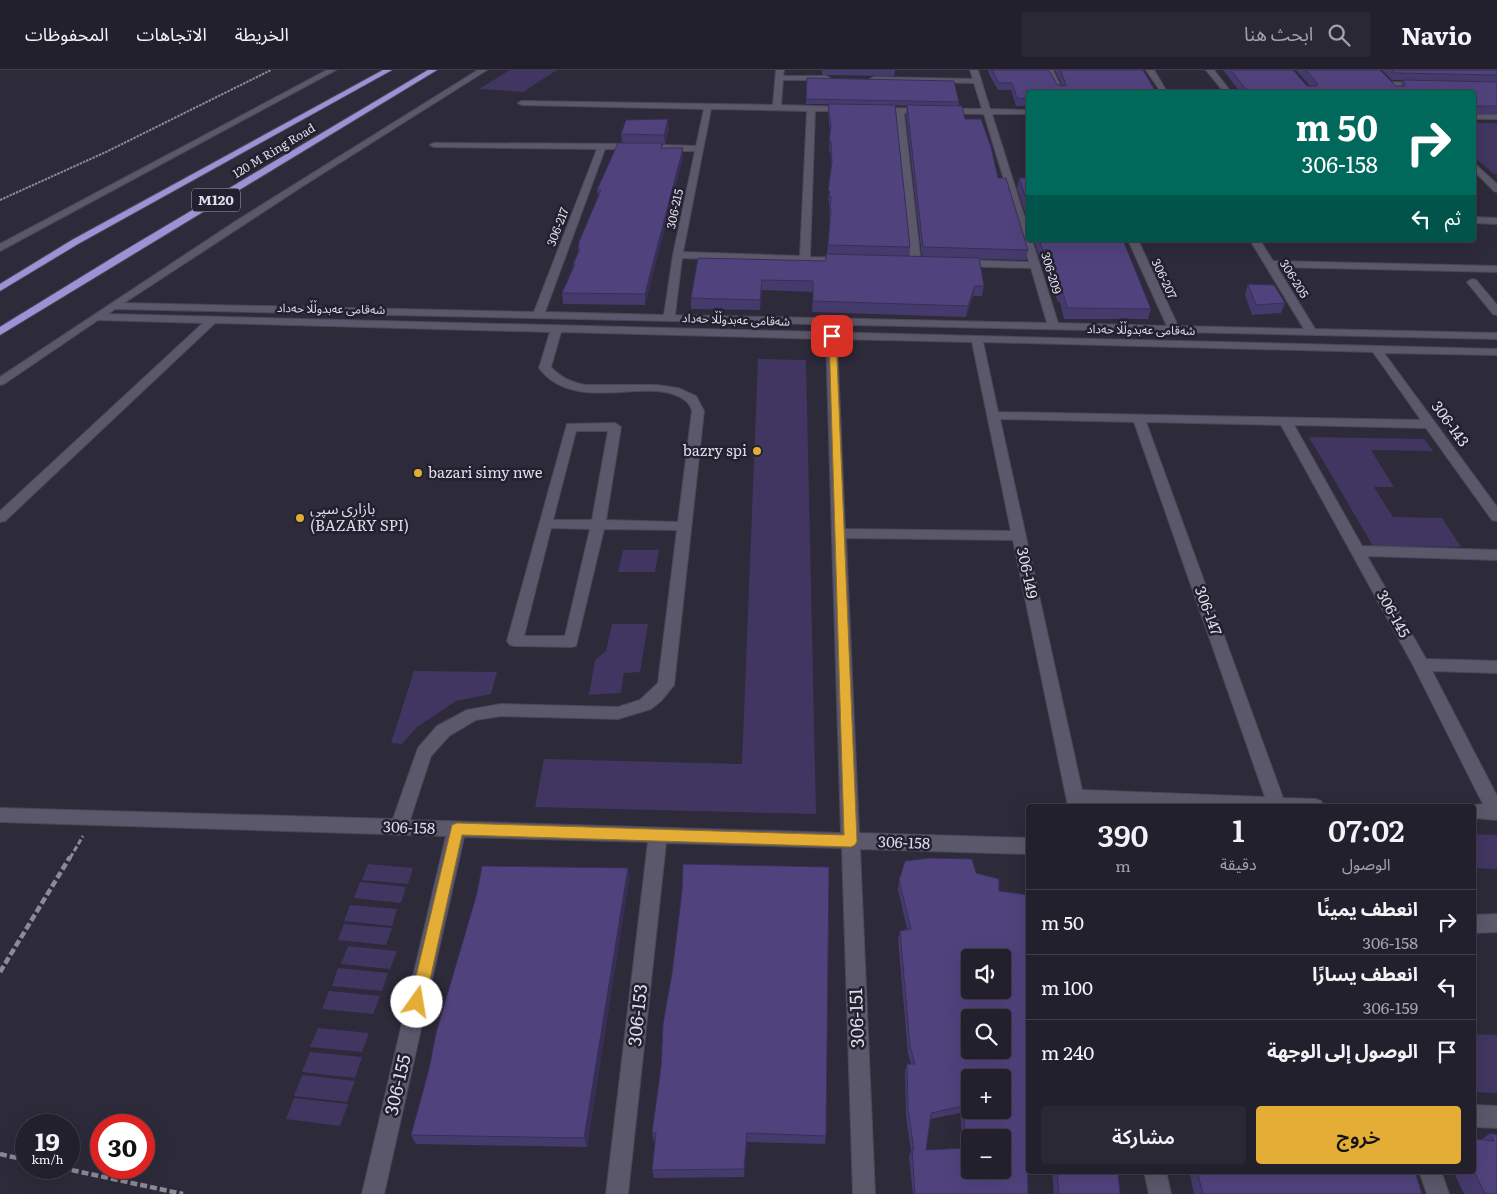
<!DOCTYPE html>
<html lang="ar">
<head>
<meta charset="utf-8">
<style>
  :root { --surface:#22202c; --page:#2a2834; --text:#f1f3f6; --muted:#a2a3a9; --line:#3f3e48; --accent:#e4ad35 }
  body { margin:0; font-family:Literata,"Noto Sans Arabic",serif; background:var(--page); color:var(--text); direction:rtl; height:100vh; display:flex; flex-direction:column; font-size:19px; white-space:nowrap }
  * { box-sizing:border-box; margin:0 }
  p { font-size:16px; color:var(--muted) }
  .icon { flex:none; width:28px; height:28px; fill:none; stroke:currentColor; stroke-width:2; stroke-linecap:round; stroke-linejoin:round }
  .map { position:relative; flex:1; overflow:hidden; direction:ltr }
  .drawer { position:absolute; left:1026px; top:734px; width:450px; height:370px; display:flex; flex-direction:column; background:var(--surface); border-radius:5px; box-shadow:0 5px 20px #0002,0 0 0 1px var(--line); direction:rtl }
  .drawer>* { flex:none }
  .hud { position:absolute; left:1026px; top:20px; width:450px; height:152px; border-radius:5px; box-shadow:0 5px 20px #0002,0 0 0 1px var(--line); direction:rtl; background:#00695c; color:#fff; overflow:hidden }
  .tools { position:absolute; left:961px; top:879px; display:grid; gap:10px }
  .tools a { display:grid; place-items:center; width:50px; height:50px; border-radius:5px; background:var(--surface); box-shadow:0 5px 20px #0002,0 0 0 1px var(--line); font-size:25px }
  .speed { position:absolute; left:15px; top:1044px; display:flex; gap:10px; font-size:25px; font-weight:700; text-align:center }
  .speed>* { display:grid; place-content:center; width:65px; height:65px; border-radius:50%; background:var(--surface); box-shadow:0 5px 20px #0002,0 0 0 1px var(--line); line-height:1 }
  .speed small { font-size:12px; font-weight:400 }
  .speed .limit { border:8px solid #d22; background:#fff; color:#111 }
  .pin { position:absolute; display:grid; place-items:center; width:42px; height:42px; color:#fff; margin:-21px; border-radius:10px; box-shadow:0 2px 8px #0006 }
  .me { position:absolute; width:55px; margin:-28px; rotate:13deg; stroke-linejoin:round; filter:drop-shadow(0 0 4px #0008) }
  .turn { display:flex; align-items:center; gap:18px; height:105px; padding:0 15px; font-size:22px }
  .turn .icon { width:65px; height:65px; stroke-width:2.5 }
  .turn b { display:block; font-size:35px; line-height:42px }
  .then { display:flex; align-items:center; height:48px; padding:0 15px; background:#0003; gap:10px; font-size:19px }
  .eta { display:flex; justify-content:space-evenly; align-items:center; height:85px; text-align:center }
  .eta b { font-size:30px; font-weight:600; line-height:35px }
  .button { display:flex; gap:10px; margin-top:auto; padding:10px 15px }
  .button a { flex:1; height:58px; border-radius:5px; background:var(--accent); color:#111; font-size:20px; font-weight:600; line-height:58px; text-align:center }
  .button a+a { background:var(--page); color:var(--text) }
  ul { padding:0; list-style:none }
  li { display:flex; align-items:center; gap:15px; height:65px; padding:0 15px; border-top:1px solid var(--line) }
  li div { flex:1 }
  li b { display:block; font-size:19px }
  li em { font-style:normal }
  header { display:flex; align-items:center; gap:30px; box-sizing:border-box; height:70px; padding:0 25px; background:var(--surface); border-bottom:1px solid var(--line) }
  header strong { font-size:24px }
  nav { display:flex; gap:28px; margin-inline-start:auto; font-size:18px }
  .search { width:350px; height:45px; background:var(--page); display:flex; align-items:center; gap:12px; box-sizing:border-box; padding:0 18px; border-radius:5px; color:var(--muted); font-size:19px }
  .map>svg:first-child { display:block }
  .green { fill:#403661 }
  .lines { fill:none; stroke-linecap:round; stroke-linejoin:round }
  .minor-casing { stroke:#494855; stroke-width:2 }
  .highway-casing { stroke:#494855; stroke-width:2 }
  .path-far2 { stroke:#8c8a97; stroke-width:2; stroke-dasharray:2.5 1; stroke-linecap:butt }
  .path-far1 { stroke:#8c8a97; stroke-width:3; stroke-dasharray:5.5 2.5; stroke-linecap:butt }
  .path { stroke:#8c8a97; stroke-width:4.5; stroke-dasharray:7 3; stroke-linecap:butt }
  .minor { fill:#5a586a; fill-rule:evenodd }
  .highway { fill:#9e91d5; fill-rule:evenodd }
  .wall { fill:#453a6c; fill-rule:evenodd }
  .shaded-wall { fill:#382f58 }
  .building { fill:#50437d; stroke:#382f58; fill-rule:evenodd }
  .route { fill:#e4ad35; stroke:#947022 }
  .poi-dot { fill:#e4ad35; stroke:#232030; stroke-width:2 }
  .labels { text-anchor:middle; stroke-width:5; stroke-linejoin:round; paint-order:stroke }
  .far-street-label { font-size:12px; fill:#dedde8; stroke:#232030 }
  .shield { fill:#232030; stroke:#a6a4b1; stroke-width:1 }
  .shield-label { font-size:14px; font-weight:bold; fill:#dedde8 }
  .street-label { font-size:15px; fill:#dedde8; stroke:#232030 }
  .poi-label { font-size:15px; fill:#dedde8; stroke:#232030; text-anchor:start }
  .near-street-label { font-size:18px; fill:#dedde8; stroke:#232030 }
</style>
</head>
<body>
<header>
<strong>Navio</strong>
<div class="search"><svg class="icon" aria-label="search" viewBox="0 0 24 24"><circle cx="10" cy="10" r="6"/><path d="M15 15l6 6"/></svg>ابحث هنا</div>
<nav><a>الخريطة</a><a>الاتجاهات</a><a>المحفوظات</a></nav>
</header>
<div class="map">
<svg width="1497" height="1124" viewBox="0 0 1497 1124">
  <rect width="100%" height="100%" fill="#2d2a3a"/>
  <!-- green -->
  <g class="green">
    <polygon points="510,0 557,0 523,22 479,19"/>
    <polygon points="1474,53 1497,53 1497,104 1494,104 1474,87"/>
    <polygon points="758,289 806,290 816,744 535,737 544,689 742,694"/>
    <polygon points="1309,367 1424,369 1433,381 1371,380 1394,417 1374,417 1393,447 1442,448 1461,477 1373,476"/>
    <polygon points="623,480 659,480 655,502 618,502"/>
    <polygon points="612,554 648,554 640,602 624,603 621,623 589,625 595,590 606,581"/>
    <polygon points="414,601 497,602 491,624 456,631 417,657 402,674 391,673"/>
    <polygon points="1474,764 1497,765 1497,799 1474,798"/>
    <polygon points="368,794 413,798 408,814 362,810"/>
    <polygon points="360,812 406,817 401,833 354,828"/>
    <polygon points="350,835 397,839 392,856 344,851"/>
    <polygon points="344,854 392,858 386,875 338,870"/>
    <polygon points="348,876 396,881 397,881 390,899 341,894"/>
    <polygon points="338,898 388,903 382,921 332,916"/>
    <polygon points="329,921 380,926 373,944 322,939"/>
    <polygon points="318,958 369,963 362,982 310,977"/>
    <polygon points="1474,964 1497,965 1497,1023 1474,1022"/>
    <polygon points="310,982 362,987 355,1008 302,1002"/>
    <polygon points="302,1005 355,1011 347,1032 294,1026"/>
    <polygon points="294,1028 348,1034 340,1056 286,1049"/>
  </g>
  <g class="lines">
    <!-- minor casing -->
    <g class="minor-casing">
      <g id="minor">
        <polygon points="327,0 336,0 0,181 0,174"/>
        <path d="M478 0H487L303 116 124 233 534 242 597 79 434 77 430 75 434 73 636 74 640 77 639 79H605L545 242 664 245 673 185 695 81H664L660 78 664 75 696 76 704 39 522 35 518 33 522 31 773 35 776 0H784L783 6H826L830 8 826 10H783L781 35 847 37 851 39 847 41H815L810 187 846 188 851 191 846 194 682 188 675 245 1047 253 1031 198 959 196 954 193 959 190 1029 192 984 44 904 43 921 193 916 196 911 193 896 43 875 42 871 40 875 38 982 39 974 13 874 11 870 9 874 7 973 9 970 0H978L990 39 1029 40V44H992L1029 161V170H1032L1058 253 1167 256 1128 170H1138L1178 256 1304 259 1250 170H1260L1273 191 1497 196V202L1277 197 1315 259 1497 263V269L115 239 108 244 1497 279V285L1384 283 1497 437V451L1492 450 1426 358 1294 355 1362 476 1497 480V490L1367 486 1426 589 1497 591V603L1432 601 1497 726V750L1474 748V736H1468L1483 734 1413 595 1281 355 1146 352 1283 728 1315 729 1321 731 1324 736 1085 735 1086 736H1068L1013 470 846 468 859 763 1029 768V784L860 779 875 1124H853L842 778 666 773 628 1124H606L648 772 464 767 384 1124H362L446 766 0 752V738L393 749 418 678 437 656 467 640 501 634 618 637 640 630 658 613 677 460 604 459 576 576 571 577 515 576 510 575 507 571 567 354 615 353 621 357 606 450 678 452 692 341C691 338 689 333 686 331 653 303 576 347 539 298L550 262 215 253 5 451 0 452V441L203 253 98 250 4 314 0 315V307L236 151ZM711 39 807 41 800 186 683 182ZM561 262 826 269 841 763 410 750 431 686 449 666 476 650 501 646 618 649 651 639 661 631 674 615 704 341 696 326 678 318 657 315H585C571 312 561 308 551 297ZM837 269 972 272 1011 461 845 459ZM983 272 1373 282 1421 350 998 342ZM1000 349 1134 352 1265 727 1082 720ZM576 361H608L592 450H553ZM551 458 590 459 565 566H524Z"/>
        <polygon points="1045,0 1053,0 1063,22 1057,22"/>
        <polygon points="1146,0 1154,0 1167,22 1161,22"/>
        <polygon points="1206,0 1214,0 1231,22 1224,22"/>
        <polygon points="1387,12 1421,13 1425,15 1421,17 1390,16 1387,16"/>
        <rect x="1474" y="45" width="23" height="4"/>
        <polygon points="1474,93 1497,114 1497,122 1494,121 1474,101"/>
        <polygon points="1474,147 1497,148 1497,154 1474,153"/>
        <polygon points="1472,209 1476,210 1497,235 1497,245 1493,244 1467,212"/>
        <polygon points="1497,844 1497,862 1474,863 1474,845"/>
        <polygon points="1474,1035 1497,1036 1497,1058 1474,1057"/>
        <polygon points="1144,1101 1166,1101 1171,1124 1149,1124"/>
        <polygon points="1419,1101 1441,1101 1449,1124 1427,1124"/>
      </g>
    </g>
    <!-- highway casing -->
    <g class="highway-casing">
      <g id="highway">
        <polygon points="383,0 392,0 78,174 0,221 0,214 72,170"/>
        <polygon points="428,0 437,0 0,265 0,257 122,182"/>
      </g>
    </g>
    <!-- path-far2 -->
    <polyline class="path-far2" points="0,130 106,82 271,0"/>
    <!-- path-far1 -->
    <polyline class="path-far1" points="70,788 83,766"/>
    <!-- path -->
    <g class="path">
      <polyline points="0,902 70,787"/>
      <polyline points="0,1084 26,1090"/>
      <polyline points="62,1098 183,1124"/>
    </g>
    <!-- minor -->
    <use href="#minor" class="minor"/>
    <!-- highway -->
    <use href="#highway" class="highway"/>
  </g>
  <!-- wall -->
  <g class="wall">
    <polygon points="822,0 895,0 894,6 822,5"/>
    <polygon points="988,0 1049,0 1057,15 1062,16 1055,0 1143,0 1156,22 1029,22 1029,36 1016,36 1011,20 998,20 990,6"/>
    <polygon points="1223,0 1293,0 1307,16 1310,16 1296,0 1380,0 1396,16 1401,16 1403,10 1497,12 1497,44 1474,44 1474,22 1240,22"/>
    <polygon points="1382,0 1497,0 1497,12 1392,10"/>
    <path d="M807 8 959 32V36L965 49 998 108 1028 180 1026 190 979 189 984 216 982 226H973L966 247 812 242 813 222 762 220 760 240 691 239V228L826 191 827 184 830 149H829L830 136H829V130H828L832 98 830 81H829L830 63 828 43V34H837H806ZM895 35 907 36 906 44 922 187 909 186 910 177Z"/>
    <polygon points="669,58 665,74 662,74 662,78 683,78 683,87 645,235 563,234 562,223 573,197 573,194 578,182 578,179 598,127 597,120 622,73 621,64"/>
    <polygon points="1474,91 1477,95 1474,102"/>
    <polygon points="1019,108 1029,108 1029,154 1017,118"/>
    <polygon points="1034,170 1123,170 1151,239 1148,249 1064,249 1060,232 1058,232 1055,224 1048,191 1040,190"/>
    <polygon points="1248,214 1285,233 1281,243 1252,245 1245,225"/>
    <polygon points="628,798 629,809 587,1077 416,1074 411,1065"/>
    <path d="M976 803 999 821 1029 825V1043H1027L1028 1124H913L909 1087 911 1081 906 1046 905 1001 907 994H911L908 984 898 869 900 861 907 859 898 819 899 810ZM960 1043 963 1078 926 1080 931 1049Z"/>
    <polygon points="661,997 826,1066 825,1074 747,1072 744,1107 654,1108 652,1100 655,1071 654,1071 652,1063"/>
    <polygon points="1490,1063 1497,1065 1497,1124 1464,1124 1453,1101 1474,1101 1481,1070"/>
    <polygon points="1052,1101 1118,1101 1120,1124 1054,1124"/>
    <polygon points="1189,1101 1415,1101 1422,1124 1194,1124"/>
  </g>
  <!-- shaded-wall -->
  <g class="shaded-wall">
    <polygon points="668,49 669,58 665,74 664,65"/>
    <polygon points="683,78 683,87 645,235 645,224"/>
    <polygon points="762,210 762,220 760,240 760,230"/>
    <polygon points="975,216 973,226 966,247 968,236"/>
    <polygon points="628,798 629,809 587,1077 584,1068"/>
    <polygon points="747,1063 747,1072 744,1107 744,1099"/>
  </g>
  <!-- building -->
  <g class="building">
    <polygon points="992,0 1049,0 1057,15 1066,16 1066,14 1060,0 1143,0 1156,22 1029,22 1029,29 1017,28 1012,13 999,13"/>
    <polygon points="1231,0 1293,0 1307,16 1317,16 1317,13 1306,0 1380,0 1396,16 1405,16 1403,10 1497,12 1497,36 1474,36 1474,22 1248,22"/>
    <polygon points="1392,0 1497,0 1497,5 1395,3"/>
    <polygon points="807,8 954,11 959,32 806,29"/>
    <polygon points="828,34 895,35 910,177 828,175 831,139 830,139 831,127 829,127 830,121 828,121 832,92 831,71 829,71 831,56"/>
    <polygon points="907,35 962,36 965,49 981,49 991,77 998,108 1006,108 1028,180 923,177"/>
    <polygon points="668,49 664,65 621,64 626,50"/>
    <polygon points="618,73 662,73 661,78 683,78 645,224 562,223 575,194 573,194 580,179 578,179 579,172 601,120 597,120"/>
    <polygon points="1019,108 1029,108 1029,138"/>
    <polygon points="1039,170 1123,170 1151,239 1067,238 1063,222 1061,222 1058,214 1050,180 1043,180"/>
    <polygon points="826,184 979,188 984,216 975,216 968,236 813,231 813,211 762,210 760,230 691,228 698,188 826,191"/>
    <polygon points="1248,214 1274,215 1285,233 1256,235"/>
    <path d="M930 788 972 789 976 803 999 809V821L1029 825V1036H1027L1028 1124H915L912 1080H914L908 1039 907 994H915L910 976 900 861 911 859 899 810 905 791ZM970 888H1002V920H970ZM970 948H1002V980H970ZM970 1008H1002V1040H970ZM963 1036 966 1078 926 1080 931 1043ZM970 1068H1002V1100H970Z"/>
    <polygon points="683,794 829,797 826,1066 747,1063 744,1099 652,1100 656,1063 652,1063 661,997 663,954 672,903 682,821"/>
    <polygon points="482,796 628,798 584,1068 411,1065 429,999 436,963 477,823"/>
    <polygon points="1490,1063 1497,1065 1497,1124 1485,1124 1474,1101 1474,1069 1494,1071"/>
    <polygon points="1057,1101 1118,1101 1120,1124 1059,1124"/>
    <polygon points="1197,1101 1415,1101 1422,1124 1203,1124"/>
  </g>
  <!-- route -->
  <polygon class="route" points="829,264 836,266 857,771 855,775 851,777 462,765 425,932 423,937 417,939 412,937 410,932 452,755 457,753 844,765"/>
  <!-- markers -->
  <g class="poi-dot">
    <circle cx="757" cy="381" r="5"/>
    <circle cx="418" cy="403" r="5"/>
    <circle cx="300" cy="448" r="5"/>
  </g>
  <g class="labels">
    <!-- far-street labels -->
    <g class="far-street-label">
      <text transform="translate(274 81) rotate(-31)" y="4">120 M Ring Road</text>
      <text transform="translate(675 139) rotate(-78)" y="4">306-215</text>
      <text transform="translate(558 157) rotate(-69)" y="4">306-217</text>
      <text transform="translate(1051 203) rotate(73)" y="4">306-209</text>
      <text transform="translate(1164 209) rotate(65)" y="4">306-207</text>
      <text transform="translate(1294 209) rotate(58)" y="4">306-205</text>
      <text transform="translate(331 239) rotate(1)" y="4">شەقامی عەبدوڵڵا حەداد</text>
      <text transform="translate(736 250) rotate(2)" y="4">شەقامی عەبدوڵڵا حەداد</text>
      <text transform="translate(1141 260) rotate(1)" y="4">شەقامی عەبدوڵڵا حەداد</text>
    </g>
    <!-- shield labels -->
    <rect class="shield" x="192" y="118.5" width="48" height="23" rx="4"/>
    <g class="shield-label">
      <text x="216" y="135">M120</text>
    </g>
    <!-- street labels -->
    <g class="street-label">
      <text transform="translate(1450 354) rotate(54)" y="5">306-143</text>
      <text transform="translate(1027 503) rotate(78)" y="5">306-149</text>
      <text transform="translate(1208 541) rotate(70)" y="5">306-147</text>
      <text transform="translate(1393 544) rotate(61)" y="5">306-145</text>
      <text transform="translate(409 758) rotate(2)" y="5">306-158</text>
      <text transform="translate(904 773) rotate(2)" y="5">306-158</text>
    </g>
    <!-- poi labels -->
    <g class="poi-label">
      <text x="747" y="386" text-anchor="end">bazry spi</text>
      <text x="428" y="408">bazari simy nwe</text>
      <text x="310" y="444">بازاڕی سپی<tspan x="310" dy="17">(BAZARY SPI)</tspan></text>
    </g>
    <!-- near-street labels -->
    <g class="near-street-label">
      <text transform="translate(638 945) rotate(-84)" y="6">306-153</text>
      <text transform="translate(857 948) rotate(-92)" y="6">306-151</text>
      <text transform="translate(398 1015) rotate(-77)" y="6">306-155</text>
    </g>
  </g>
</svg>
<div class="tools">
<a><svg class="icon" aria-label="sound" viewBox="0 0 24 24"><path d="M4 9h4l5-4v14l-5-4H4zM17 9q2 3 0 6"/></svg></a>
<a><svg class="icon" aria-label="search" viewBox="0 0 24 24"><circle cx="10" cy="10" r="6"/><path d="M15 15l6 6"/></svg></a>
<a>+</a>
<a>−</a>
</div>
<div class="speed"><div>19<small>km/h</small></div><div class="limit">30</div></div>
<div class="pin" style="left:832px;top:266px;background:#d93025"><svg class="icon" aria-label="arrive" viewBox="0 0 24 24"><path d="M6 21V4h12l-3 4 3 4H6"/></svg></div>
<svg class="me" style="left:417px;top:932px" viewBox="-20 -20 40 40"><circle r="19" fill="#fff"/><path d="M0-13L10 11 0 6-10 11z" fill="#e4ad35"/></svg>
<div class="hud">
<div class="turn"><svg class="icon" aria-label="right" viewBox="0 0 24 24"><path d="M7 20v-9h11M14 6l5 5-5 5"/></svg><div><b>50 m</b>306-158</div></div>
<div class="then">ثم<svg class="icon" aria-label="left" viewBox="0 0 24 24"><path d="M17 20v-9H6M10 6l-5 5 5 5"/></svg></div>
</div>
<section class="drawer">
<div class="eta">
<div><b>07:02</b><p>الوصول</p></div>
<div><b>1</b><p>دقيقة</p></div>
<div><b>390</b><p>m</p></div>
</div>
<ul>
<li><svg class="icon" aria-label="right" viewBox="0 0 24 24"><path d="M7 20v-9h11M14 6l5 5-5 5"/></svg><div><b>انعطف يمينًا</b><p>306-158</p></div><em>50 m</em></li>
<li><svg class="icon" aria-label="left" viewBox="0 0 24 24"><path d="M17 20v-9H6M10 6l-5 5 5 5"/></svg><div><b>انعطف يسارًا</b><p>306-159</p></div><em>100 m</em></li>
<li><svg class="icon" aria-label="arrive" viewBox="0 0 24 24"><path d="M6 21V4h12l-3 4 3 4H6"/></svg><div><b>الوصول إلى الوجهة</b></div><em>240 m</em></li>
</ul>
<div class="button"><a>خروج</a><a>مشاركة</a></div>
</section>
</div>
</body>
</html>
